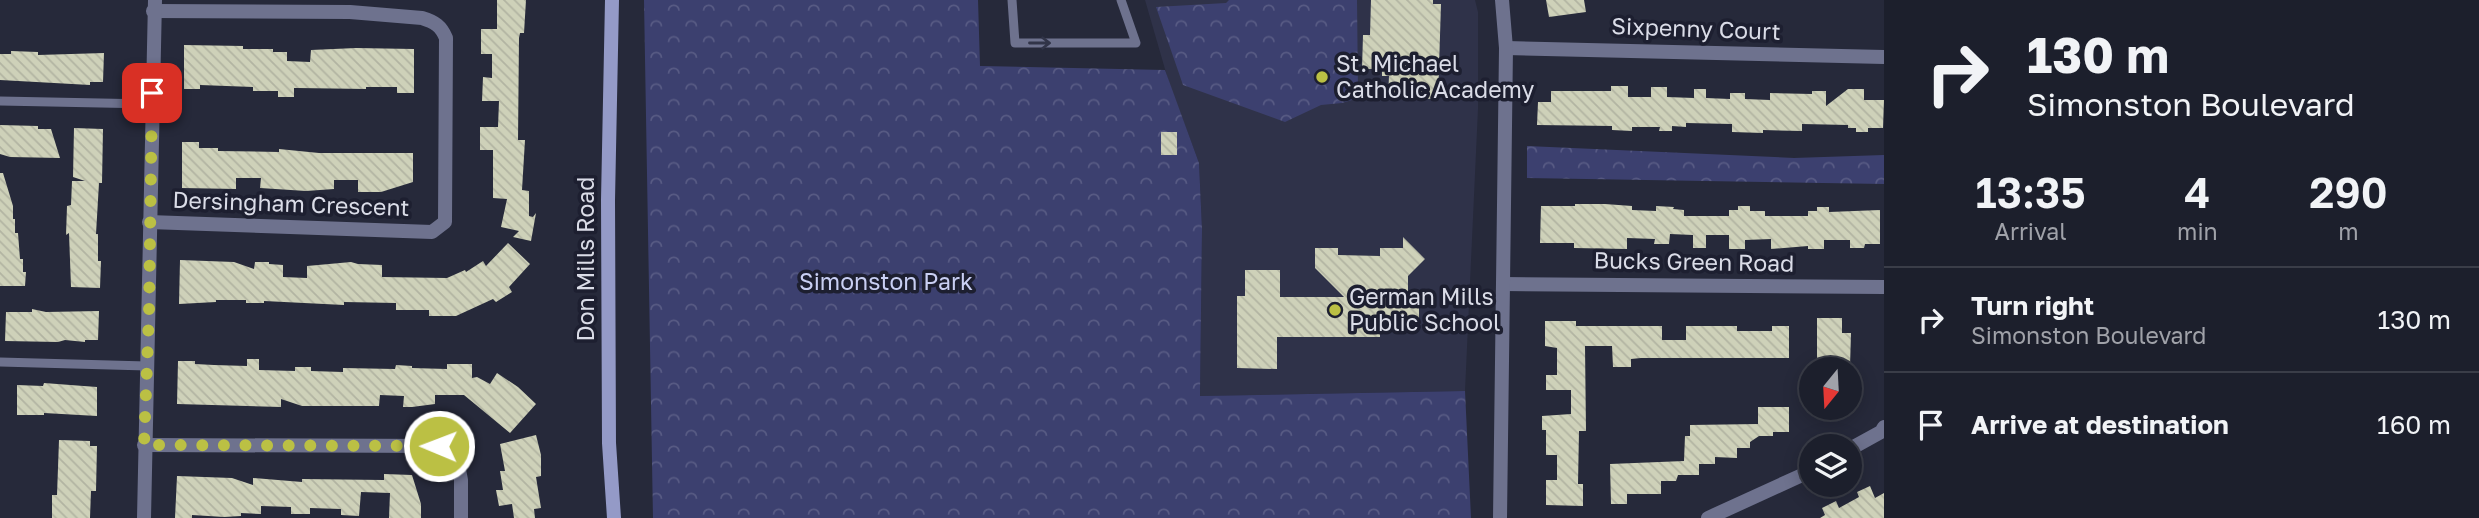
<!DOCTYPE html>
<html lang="en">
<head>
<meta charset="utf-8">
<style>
  :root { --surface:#1c1f2c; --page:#292c38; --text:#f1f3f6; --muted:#a0a2a9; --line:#3a3d48 }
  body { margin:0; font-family:"Golos Text",sans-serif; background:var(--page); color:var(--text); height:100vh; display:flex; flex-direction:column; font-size:26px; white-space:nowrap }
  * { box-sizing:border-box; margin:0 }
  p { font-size:23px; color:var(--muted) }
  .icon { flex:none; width:38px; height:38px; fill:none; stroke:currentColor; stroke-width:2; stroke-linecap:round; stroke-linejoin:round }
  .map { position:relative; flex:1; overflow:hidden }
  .panel { display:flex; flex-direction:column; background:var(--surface); width:595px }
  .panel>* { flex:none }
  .hud { background:#1c1f2c; color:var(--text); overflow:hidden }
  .needle { width:46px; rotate:198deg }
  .buttons { position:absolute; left:1799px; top:357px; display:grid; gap:14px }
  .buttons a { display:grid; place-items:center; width:63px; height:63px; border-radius:50%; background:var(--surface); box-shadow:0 4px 18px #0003,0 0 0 2px var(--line); font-size:35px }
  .pin { position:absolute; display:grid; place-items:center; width:60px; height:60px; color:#fff; margin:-30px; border-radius:14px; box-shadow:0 4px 10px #0006 }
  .me { position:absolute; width:77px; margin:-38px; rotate:271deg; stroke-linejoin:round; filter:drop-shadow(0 0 5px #0008) }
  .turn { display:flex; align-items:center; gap:24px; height:147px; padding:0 28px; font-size:32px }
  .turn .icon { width:91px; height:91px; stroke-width:2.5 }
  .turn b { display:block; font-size:49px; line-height:60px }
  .eta { display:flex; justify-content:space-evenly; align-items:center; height:119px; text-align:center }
  .eta b { font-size:42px; font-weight:600; line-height:49px }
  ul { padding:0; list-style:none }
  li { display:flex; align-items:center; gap:21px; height:105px; padding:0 28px; border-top:2px solid var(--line) }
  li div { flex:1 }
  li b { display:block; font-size:26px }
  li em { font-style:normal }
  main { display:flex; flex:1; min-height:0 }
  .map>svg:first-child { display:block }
  .built { fill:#2f3249 }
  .forest { fill:url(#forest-crowns) }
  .building { fill:url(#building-back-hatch) }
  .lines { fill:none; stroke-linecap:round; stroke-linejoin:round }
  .lane { stroke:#6e728e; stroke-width:9 }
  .street { stroke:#6e728e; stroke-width:14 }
  .secondary { stroke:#949ac7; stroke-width:14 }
  .oneway { stroke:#313448 }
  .route { stroke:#bbc044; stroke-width:12; stroke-dasharray:0 21.6 }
  .poi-dot { fill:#bbc044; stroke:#1d1f30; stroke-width:2.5 }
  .labels { text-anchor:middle; stroke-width:7; stroke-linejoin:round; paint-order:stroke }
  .street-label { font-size:23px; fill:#dadce7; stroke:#1d1f30 }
  .poi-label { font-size:23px; fill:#dadce7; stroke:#1d1f30; text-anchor:start }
  .park-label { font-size:23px; fill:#c9cff3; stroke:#1d1f30 }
</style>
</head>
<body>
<main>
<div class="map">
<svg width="1884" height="518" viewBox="0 0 1884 518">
  <defs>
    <pattern id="forest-crowns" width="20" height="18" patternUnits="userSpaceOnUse" patternTransform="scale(1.75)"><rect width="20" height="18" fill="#3c406f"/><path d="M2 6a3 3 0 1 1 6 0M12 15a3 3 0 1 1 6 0" fill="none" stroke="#585b84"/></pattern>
    <pattern id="building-back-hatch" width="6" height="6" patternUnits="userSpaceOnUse" patternTransform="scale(1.75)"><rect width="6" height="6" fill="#ced1b9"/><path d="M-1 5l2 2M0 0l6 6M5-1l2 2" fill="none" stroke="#b2b4a2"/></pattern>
  </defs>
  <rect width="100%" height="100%" fill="#26293a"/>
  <!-- built -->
  <polygon class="built" points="1145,0 1475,0 1478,12 1478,109 1465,391 1200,396 1202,229 1199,163 1169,83"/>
  <!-- forest -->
  <g class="forest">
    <polygon points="644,0 978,0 980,66 1165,70 1199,163 1202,229 1200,396 1465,391 1471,518 653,518"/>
    <polygon points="1229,0 1357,0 1358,93 1355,99 1342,103 1321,105 1285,122 1183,85 1156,7 1226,3"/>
    <polygon points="1527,146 1794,158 1884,155 1884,184 1527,178"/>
  </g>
  <!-- building -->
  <g class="building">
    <polygon points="497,0 526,0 524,33 520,33 519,38 518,140 525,140 522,190 529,191 529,216 533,217 536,213 531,241 513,237 519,231 501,227 507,199 493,198 493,150 480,150 480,127 498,127 499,101 482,101 483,77 492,78 492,54 481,54 481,29 497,29"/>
    <polygon points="1371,0 1433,0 1433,4 1441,4 1438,99 1388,98 1389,76 1382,76 1382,69 1362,69 1363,35 1370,35"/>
    <polygon points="1546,0 1584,0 1586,12 1549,17"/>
    <polygon points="184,45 243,46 243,49 273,49 273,52 287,52 287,61 310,62 311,50 356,48 414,49 414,93 397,93 397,87 366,87 366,89 297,88 294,88 294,97 278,97 278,91 253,91 253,87 200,85 200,89 184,89"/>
    <polygon points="11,51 38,52 38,55 104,53 103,82 90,82 90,85 0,80 0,54 11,54"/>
    <polygon points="1611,86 1628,86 1628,97 1651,97 1651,87 1667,87 1667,97 1694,98 1694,89 1706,89 1706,98 1730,99 1730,93 1745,93 1745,99 1770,100 1770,93 1812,94 1812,91 1826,91 1826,106 1848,89 1864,89 1864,100 1884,100 1883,128 1868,128 1868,132 1856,132 1856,128 1848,128 1848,125 1802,124 1802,131 1763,130 1763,133 1732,132 1732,124 1686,123 1686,127 1672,126 1672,131 1659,131 1660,127 1632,127 1632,131 1612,130 1612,126 1537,125 1538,102 1551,102 1551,91 1611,91"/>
    <polygon points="0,125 38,126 38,129 51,129 60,158 10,157 0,154"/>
    <polygon points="74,128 103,129 102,183 99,183 96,234 98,234 98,261 101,261 100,288 71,287 69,233 66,235 67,206 71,205 72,181 85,181 73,177"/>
    <rect x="1161" y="132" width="16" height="23"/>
    <polygon points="182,142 199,142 199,148 218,148 218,151 279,152 279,149 319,153 413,153 413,182 381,192 358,192 358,180 334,180 334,189 306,191 260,188 261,178 236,178 236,189 182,188"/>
    <polygon points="0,173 3,173 13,206 13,219 15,219 15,233 18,233 20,259 23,259 23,272 26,272 25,286 0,286"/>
    <polygon points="1575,204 1605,204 1632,206 1632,210 1656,211 1656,206 1674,207 1673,209 1684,210 1684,216 1729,216 1729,210 1738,210 1738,206 1750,206 1750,211 1765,211 1765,216 1808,216 1808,211 1817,211 1817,207 1829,207 1829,212 1880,210 1880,244 1865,244 1864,248 1850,248 1850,240 1824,240 1824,249 1808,249 1808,246 1771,249 1771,239 1745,240 1745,249 1729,249 1729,235 1706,235 1706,248 1693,248 1693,235 1670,234 1669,244 1654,244 1655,239 1627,238 1627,249 1574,248 1574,243 1540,243 1541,206 1575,206"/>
    <polygon points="1403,237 1425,259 1408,276 1408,297 1419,297 1419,318 1380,318 1380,337 1277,337 1277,369 1237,368 1237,296 1245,296 1245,270 1280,270 1280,297 1344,297 1315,268 1315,248 1338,248 1338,255 1380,256 1380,248 1403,248"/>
    <polygon points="508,243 530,264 509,287 512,292 496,302 493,299 456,316 429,316 429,310 396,310 396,303 344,302 344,305 264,301 264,303 246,303 246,300 216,300 216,302 179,304 180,260 234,262 254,269 255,262 269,262 269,264 283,265 283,277 307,278 307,266 351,262 358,264 382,265 382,277 447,278 465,270 466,272 483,261 486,266"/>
    <polygon points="32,309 46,312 99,311 98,340 85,340 85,342 65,340 58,342 5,341 6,312 32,312"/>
    <polygon points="1817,318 1842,318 1842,333 1851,333 1850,367 1817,369"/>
    <polygon points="1545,321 1576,321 1576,326 1662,326 1662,340 1686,340 1686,326 1737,326 1737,331 1772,331 1772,326 1789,326 1789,358 1641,358 1631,359 1631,367 1613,367 1612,346 1585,346 1586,431 1579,431 1578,484 1583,484 1583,506 1546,505 1546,480 1557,480 1557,455 1546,455 1546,430 1542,430 1542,416 1571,414 1571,390 1546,390 1546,375 1557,375 1557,348 1545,346"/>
    <polygon points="247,359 259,359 259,370 295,371 295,367 311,367 311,371 343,372 343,368 395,369 396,365 412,366 412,368 447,369 447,364 472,364 472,378 477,377 490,384 497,373 518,387 536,404 510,433 464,395 435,395 435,404 412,407 403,407 404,396 380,395 379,406 302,406 281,399 281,407 177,404 178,361 195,361 195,364 214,365 247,366"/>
    <polygon points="44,383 97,387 97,416 44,413 44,415 17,415 17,385 43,386"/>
    <polygon points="1758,407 1789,407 1789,432 1773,432 1773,436 1759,436 1750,442 1750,448 1737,448 1737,458 1715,457 1715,464 1699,464 1699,475 1678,475 1676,481 1661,481 1661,494 1627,494 1627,504 1611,504 1610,464 1684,461 1685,436 1690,436 1690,425 1758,424"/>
    <polygon points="536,435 541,455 541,476 536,477 541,508 534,509 535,518 514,518 512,504 499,506 496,490 503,490 500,471 505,471 500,444"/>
    <polygon points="59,440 90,441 90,446 97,446 96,491 91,491 90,518 52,518 52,495 57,495"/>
    <polygon points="384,474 412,475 421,504 421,518 389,518 390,493 361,492 359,516 341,515 341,509 310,508 310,514 291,514 291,507 261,506 261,514 241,513 241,516 224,517 192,515 192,518 175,518 177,476 232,478 253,485 253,478 302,482 302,479 384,480"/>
    <polygon points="1870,486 1875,498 1884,493 1884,518 1820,518 1825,515 1822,508 1836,501 1839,508 1859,497 1857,492"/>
  </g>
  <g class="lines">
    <!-- lane -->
    <g class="lane">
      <polyline points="1012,0 1015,43 1136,43 1121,0"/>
      <polyline points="0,101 151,104"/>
      <polyline points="0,362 147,366"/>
    </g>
    <!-- street -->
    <g class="street">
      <polyline points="1506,48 1884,57"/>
      <path d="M149 222 432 232 445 222 446 38C441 26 435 22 422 18L350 12 153 11"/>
      <polyline points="1503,284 1884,287"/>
      <polyline points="144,445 439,446 456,454 461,480 461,518"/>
      <polyline points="1850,449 1881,432 1884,427"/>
      <polyline points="144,518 155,0"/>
      <polyline points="1500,518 1506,48 1502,0"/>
      <polyline points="1708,518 1811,471"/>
    </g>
    <!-- secondary -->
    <polyline class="secondary" points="612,0 608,200 609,443 614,518"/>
  </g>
  <!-- one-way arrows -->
  <defs><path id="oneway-shaft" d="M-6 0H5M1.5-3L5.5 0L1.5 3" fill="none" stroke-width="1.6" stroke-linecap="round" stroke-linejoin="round" transform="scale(1.75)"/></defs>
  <use class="oneway" href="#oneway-shaft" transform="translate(1040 43)"/>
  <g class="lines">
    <!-- route -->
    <polyline class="route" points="152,93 149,313 144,445 439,446"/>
  </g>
  <!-- markers -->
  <g class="poi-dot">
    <circle cx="1322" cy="77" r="7"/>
    <circle cx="1335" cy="310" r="7"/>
  </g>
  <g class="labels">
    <!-- street labels -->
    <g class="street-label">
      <text transform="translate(1696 29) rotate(2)" y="8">Sixpenny Court</text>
      <text transform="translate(291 204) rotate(2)" y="8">Dersingham Crescent</text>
      <text transform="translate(586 259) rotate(-90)" y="8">Don Mills Road</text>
      <text transform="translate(1694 262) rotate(1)" y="8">Bucks Green Road</text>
    </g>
    <!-- poi labels -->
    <g class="poi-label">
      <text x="1336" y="72">St. Michael<tspan x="1336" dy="26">Catholic Academy</tspan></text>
      <text x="1349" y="305">German Mills<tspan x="1349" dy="26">Public School</tspan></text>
    </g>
    <!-- park labels -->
    <g class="park-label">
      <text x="886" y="290">Simonston Park</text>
    </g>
  </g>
</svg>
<div class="buttons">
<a><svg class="needle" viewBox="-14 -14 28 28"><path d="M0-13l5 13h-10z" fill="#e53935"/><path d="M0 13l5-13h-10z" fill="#a0a2a9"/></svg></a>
<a><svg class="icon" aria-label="layers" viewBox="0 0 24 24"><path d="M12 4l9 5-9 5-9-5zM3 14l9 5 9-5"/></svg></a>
</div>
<div class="pin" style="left:152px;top:93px;background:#d93025"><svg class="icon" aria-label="arrive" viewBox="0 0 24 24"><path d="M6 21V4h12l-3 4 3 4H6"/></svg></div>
<svg class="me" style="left:439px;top:446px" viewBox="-20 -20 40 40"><circle r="17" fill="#bbc044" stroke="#fff" stroke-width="3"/><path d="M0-11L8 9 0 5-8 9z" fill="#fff"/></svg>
</div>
<section class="panel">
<div class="hud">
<div class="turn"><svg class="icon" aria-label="right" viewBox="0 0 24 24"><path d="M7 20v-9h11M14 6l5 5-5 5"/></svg><div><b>130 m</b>Simonston Boulevard</div></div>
</div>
<div class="eta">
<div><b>13:35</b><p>Arrival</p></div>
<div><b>4</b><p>min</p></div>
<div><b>290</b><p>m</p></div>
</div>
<ul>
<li><svg class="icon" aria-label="right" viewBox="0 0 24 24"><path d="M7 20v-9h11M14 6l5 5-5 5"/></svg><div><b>Turn right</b><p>Simonston Boulevard</p></div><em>130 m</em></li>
<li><svg class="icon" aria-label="arrive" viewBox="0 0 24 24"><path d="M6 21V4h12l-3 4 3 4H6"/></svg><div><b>Arrive at destination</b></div><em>160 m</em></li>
</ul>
</section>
</main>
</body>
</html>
